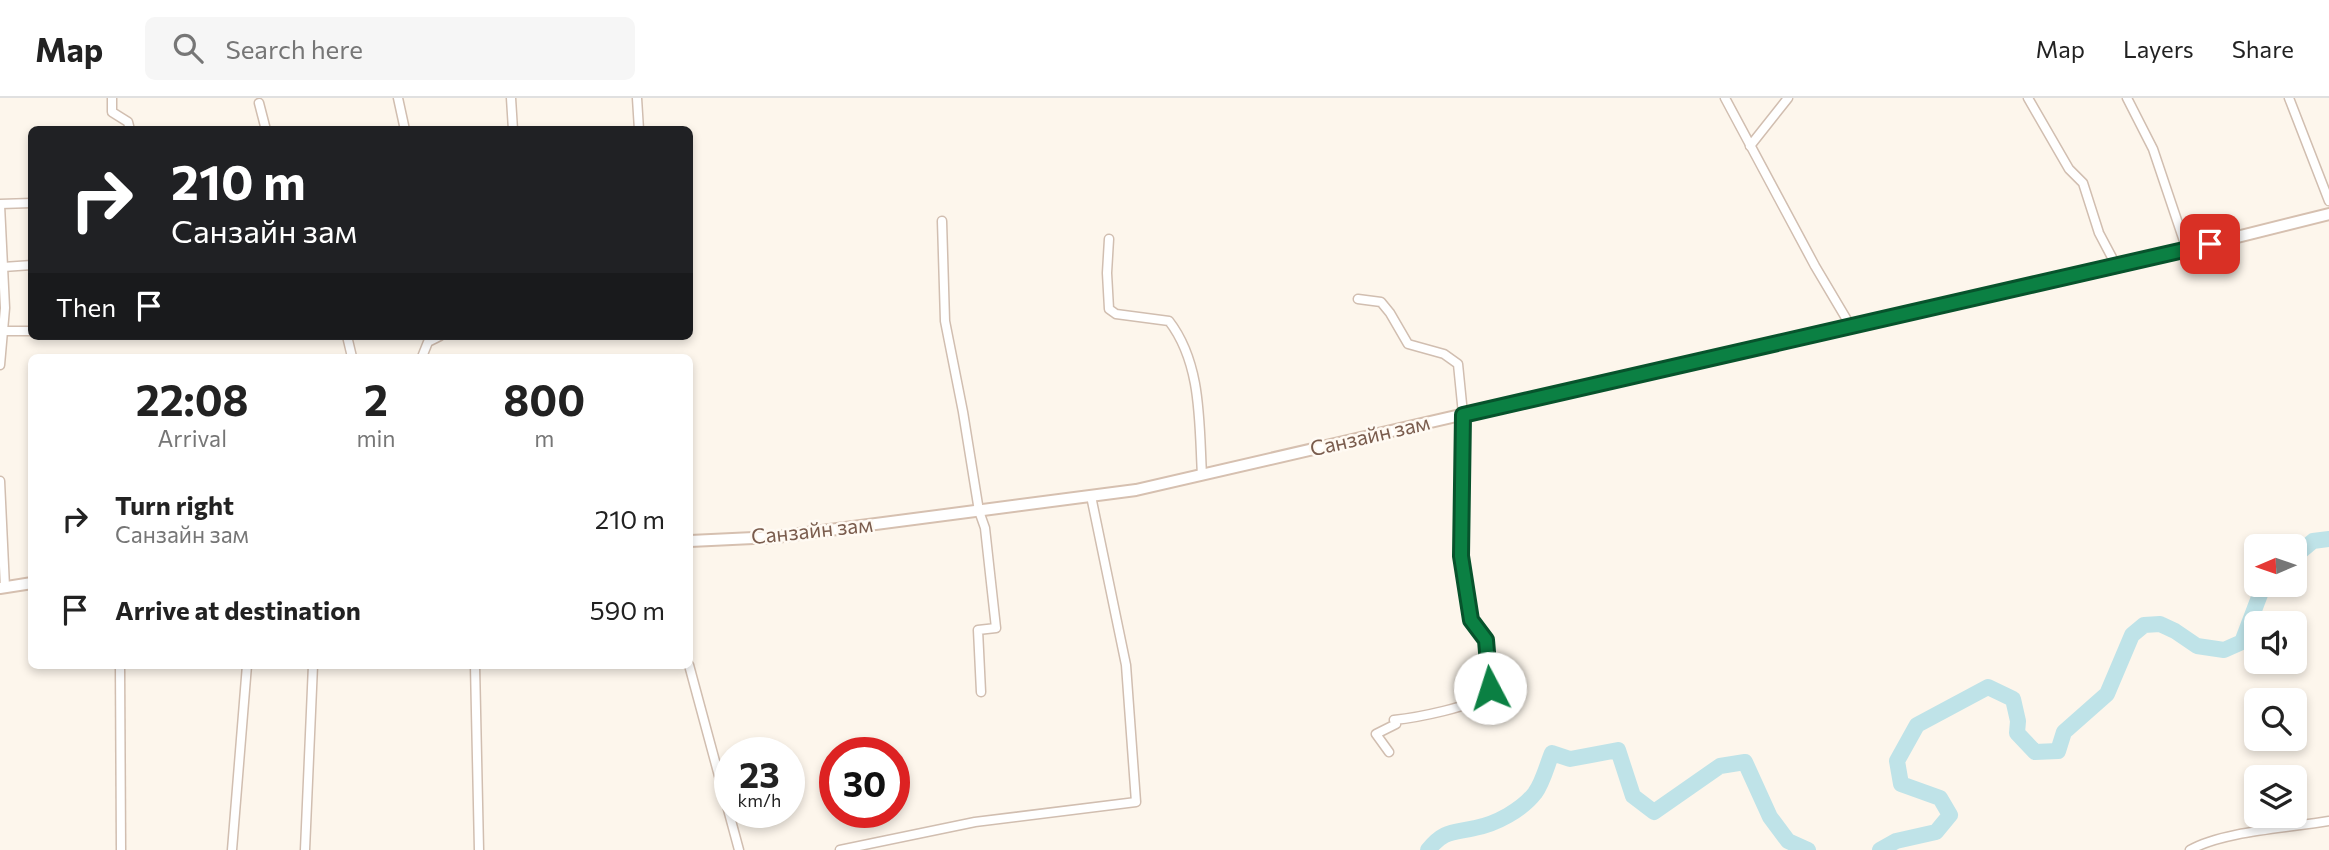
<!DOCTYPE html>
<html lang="en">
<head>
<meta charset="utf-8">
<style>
  :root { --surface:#fff; --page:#f6f6f6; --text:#222; --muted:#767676; --line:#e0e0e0 }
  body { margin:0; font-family:Commissioner,sans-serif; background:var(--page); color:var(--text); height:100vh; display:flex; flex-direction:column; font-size:26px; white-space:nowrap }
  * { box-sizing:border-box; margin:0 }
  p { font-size:23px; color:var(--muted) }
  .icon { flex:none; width:38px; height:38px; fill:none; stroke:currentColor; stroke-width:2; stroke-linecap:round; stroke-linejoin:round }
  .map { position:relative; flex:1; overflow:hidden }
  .panel { position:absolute; left:28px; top:256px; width:665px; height:315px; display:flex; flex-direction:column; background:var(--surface); border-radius:10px; box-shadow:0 4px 10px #0003 }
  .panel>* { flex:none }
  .guide { position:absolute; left:28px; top:28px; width:665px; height:214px; border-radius:10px; box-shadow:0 4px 10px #0003; background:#202124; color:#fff; overflow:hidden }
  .needle { width:46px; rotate:268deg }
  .fabs { position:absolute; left:2244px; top:436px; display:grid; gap:14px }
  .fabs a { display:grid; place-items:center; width:63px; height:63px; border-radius:10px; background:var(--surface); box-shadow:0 4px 10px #0003; font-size:35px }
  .speed { position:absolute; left:714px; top:639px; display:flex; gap:14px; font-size:35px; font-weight:700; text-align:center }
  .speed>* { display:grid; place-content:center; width:91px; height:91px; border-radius:50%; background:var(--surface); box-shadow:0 4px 10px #0003; line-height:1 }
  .speed small { font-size:18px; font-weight:400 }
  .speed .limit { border:10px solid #d22; background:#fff; color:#111 }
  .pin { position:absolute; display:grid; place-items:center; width:60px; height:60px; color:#fff; margin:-30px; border-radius:14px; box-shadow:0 4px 10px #0006 }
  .me { position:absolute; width:77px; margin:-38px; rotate:355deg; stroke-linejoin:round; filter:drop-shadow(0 0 5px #0008) }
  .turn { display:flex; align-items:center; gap:24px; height:147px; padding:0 28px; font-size:32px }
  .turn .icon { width:91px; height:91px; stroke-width:2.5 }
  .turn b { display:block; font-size:49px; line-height:60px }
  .then { display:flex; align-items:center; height:66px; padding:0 28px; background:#0003; gap:14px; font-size:26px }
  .eta { display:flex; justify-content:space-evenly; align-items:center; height:119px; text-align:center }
  .eta b { font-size:42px; font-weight:700; line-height:49px }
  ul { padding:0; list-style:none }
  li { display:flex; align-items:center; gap:21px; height:91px; padding:0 28px }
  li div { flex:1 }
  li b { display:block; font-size:26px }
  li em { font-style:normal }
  header { display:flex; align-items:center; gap:42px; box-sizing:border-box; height:98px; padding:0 35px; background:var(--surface); border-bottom:2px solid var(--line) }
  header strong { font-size:33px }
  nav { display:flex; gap:38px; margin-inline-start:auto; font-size:24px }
  .search { width:490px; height:63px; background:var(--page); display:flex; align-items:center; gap:18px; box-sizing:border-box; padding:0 24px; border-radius:10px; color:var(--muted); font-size:26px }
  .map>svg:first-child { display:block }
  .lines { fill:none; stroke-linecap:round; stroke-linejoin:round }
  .river { stroke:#bfe3e8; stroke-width:16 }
  .minor-casing { stroke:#d1beb0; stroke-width:11 }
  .secondary-casing { stroke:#d6c0b0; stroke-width:14 }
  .minor { stroke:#fff; stroke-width:8 }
  .secondary { stroke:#fff; stroke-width:10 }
  .route-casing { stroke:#07532c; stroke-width:18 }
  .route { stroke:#0b8043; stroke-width:12 }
  .labels { text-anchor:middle; stroke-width:5; stroke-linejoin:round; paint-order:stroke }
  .street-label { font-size:21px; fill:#7a5c4d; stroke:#fffaf3 }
</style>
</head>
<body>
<header>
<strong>Map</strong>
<div class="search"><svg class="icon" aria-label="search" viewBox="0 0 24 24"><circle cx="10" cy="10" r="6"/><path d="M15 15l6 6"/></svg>Search here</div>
<nav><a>Map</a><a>Layers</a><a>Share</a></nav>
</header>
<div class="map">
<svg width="2329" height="752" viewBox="0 0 2329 752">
  <rect width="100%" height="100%" fill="#fdf6ec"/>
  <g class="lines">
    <!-- river -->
    <g class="river">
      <polyline points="2294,459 2313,443 2329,441"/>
      <path d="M1428 752C1444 732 1453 735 1475 730 1496 726 1522 712 1535 695 1543 684 1547 667 1552 655L1570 661 1618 652 1633 698 1654 714 1720 668 1745 664 1770 719 1788 743 1808 752"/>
      <polyline points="1880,752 1896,743 1936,734 1950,717 1940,700 1901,686 1897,663 1917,627 1988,589 2013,601 2018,623 2017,635 2035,654 2058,653 2064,634 2107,596 2132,537 2144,527 2160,526 2175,533 2197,548 2224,552 2242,544 2264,486"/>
    </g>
    <!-- minor casing -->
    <g class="minor-casing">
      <g id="minor">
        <polyline points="112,0 112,14 128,24 130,32"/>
        <polyline points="398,0 405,32"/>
        <polyline points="511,0 513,32"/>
        <polyline points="637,0 639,32"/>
        <polyline points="1725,0 1815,168 1850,227"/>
        <polyline points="2028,0 2069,71 2083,85 2099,135 2117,169"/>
        <polyline points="2127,0 2153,51 2187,152"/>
        <polyline points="2289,0 2329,103"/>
        <polyline points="259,5 266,32"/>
        <polyline points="1750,48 1788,0"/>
        <polyline points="0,106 32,105"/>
        <polyline points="0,107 5,210 0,267"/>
        <polyline points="942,123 945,223 963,314 979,413 985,430 996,530 978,532 981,594"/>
        <path d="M1109 141 1107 175 1109 211 1116 216 1169 223C1202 266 1199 325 1202 377"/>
        <polyline points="3,169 32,167"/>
        <path d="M1358 201 1381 204 1390 215 1408 246 1444 256 1458 266 1463 316 1461 458 1471 522 1486 542 1490 584C1490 590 1491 591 1488 595 1475 609 1414 620 1394 622L1396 626 1376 636 1389 654"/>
        <polyline points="4,233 32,233"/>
        <polyline points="347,238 352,259"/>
        <polyline points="422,259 428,244 440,238"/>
        <polyline points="0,383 5,489"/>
        <polyline points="120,567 121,752"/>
        <polyline points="475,567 479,752"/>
        <polyline points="689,567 739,752"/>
        <polyline points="232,752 247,567"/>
        <polyline points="305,752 313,567"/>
        <polyline points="840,752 975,724 1136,704 1126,567 1091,398"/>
        <path d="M2190 752C2223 733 2289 730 2329 723"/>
      </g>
    </g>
    <!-- secondary casing -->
    <g class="secondary-casing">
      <g id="secondary">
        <polyline points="690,443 776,439 1136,392 1850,227 2117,169 2329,116"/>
        <polyline points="0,490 32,485"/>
      </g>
    </g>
    <!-- minor -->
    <use href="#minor" class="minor"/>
    <!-- secondary -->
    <use href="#secondary" class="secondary"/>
  </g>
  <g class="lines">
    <!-- route casing -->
    <g class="route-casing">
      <polyline id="route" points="1490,590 1486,542 1471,522 1461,458 1463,317 2210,146"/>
    </g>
    <!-- route -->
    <use href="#route" class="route"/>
  </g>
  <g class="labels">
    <!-- street labels -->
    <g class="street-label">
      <text transform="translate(1370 338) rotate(-13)" y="7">Санзайн зам</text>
      <text transform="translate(812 433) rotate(-6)" y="7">Санзайн зам</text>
    </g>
  </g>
</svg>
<div class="fabs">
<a><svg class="needle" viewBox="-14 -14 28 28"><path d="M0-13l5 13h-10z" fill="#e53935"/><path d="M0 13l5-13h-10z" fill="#767676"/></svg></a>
<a><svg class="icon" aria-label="sound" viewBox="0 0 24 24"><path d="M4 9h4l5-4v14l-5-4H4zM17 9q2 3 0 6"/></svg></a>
<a><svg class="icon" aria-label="search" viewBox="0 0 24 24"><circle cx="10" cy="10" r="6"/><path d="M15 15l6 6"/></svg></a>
<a><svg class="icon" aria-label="layers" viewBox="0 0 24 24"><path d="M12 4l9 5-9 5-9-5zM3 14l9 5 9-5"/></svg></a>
</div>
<div class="speed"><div>23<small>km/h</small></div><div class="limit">30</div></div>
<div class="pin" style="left:2210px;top:146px;background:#d93025"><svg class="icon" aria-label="arrive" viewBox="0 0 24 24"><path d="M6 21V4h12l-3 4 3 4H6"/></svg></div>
<svg class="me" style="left:1490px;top:590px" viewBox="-20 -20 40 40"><circle r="19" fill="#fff"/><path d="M0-13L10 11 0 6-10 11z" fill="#0b8043"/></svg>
<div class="guide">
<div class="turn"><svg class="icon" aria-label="right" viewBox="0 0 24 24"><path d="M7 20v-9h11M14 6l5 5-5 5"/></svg><div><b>210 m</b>Санзайн зам</div></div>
<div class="then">Then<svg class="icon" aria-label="arrive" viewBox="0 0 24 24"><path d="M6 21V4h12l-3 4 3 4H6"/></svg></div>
</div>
<section class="panel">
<div class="eta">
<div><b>22:08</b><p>Arrival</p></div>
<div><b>2</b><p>min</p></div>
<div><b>800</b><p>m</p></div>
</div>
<ul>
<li><svg class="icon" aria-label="right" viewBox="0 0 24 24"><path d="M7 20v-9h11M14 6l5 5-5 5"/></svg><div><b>Turn right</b><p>Санзайн зам</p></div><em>210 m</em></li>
<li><svg class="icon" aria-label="arrive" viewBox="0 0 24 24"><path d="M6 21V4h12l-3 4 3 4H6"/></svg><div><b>Arrive at destination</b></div><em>590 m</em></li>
</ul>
</section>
</div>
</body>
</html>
